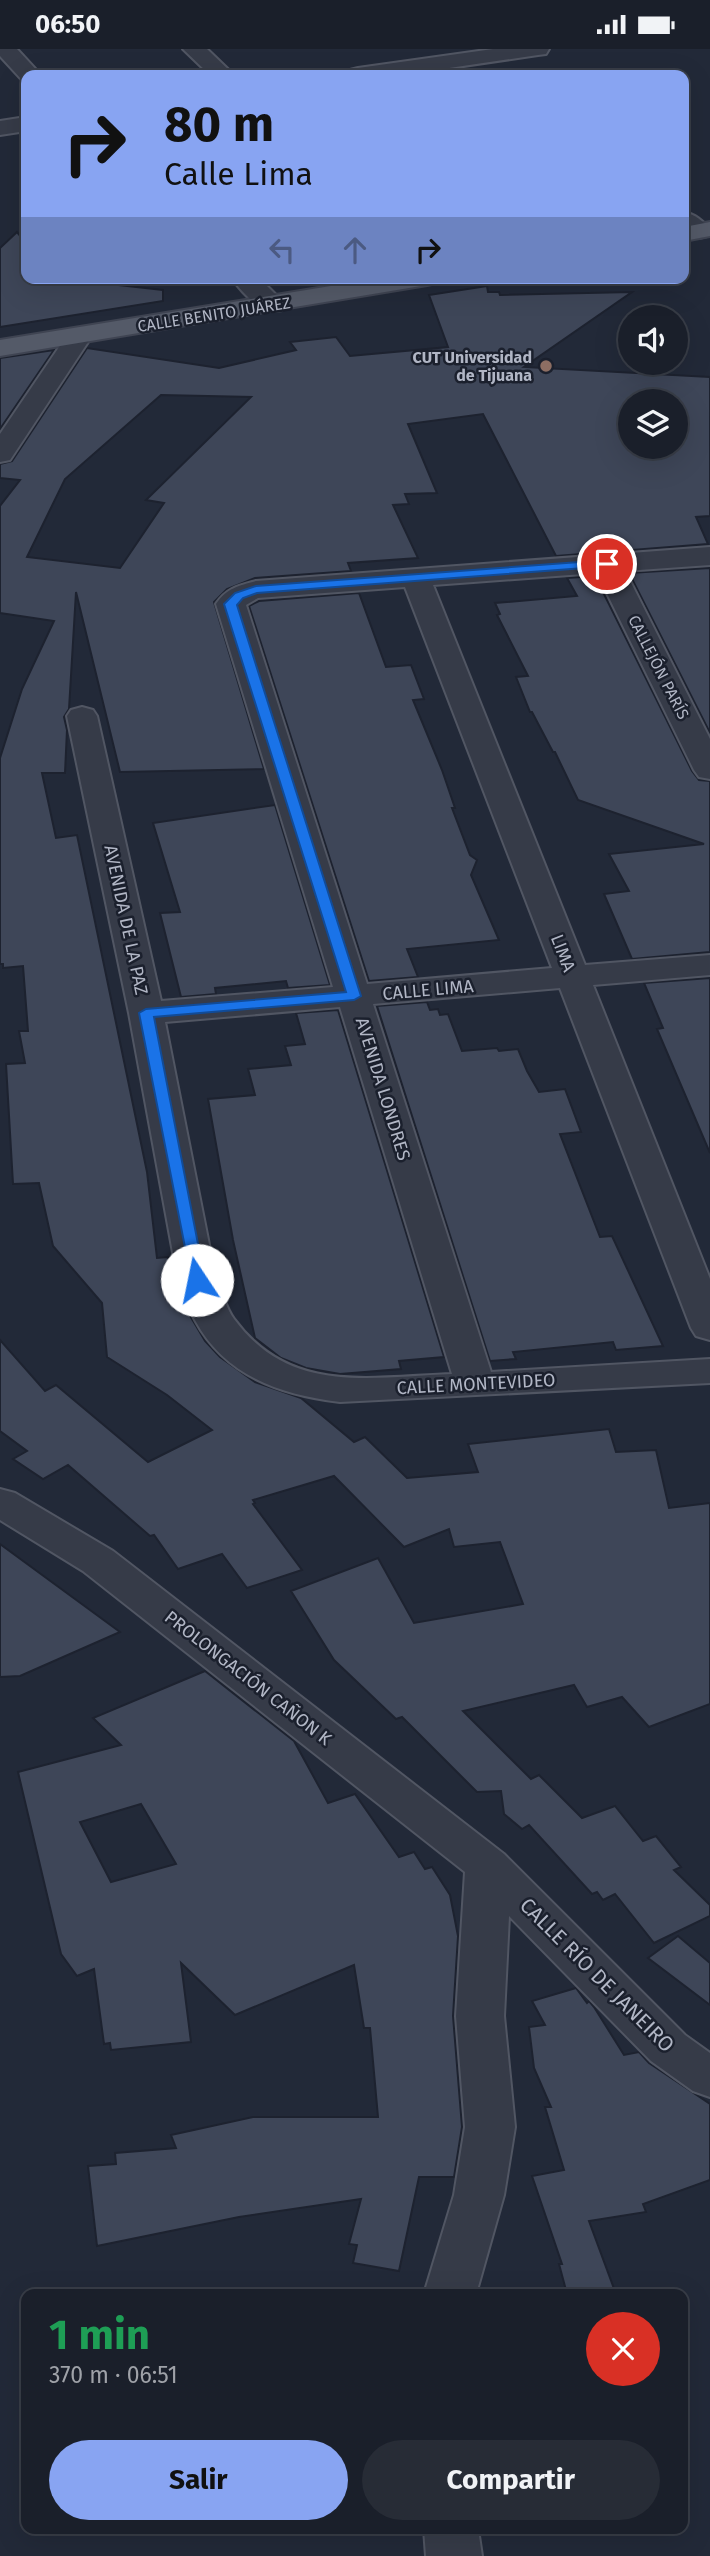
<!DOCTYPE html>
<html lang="es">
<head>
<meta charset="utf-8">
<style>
  :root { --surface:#1a1f2a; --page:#272c36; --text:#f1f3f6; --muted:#9fa2a8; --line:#383d47; --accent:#88a4f2 }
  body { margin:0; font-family:"Fira Sans",sans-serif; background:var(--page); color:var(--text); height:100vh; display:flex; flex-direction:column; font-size:26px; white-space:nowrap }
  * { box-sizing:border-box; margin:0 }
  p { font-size:23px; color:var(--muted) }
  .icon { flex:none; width:38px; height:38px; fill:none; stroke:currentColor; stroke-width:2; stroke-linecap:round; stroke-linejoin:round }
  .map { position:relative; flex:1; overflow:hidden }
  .sheet { position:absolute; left:21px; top:2240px; width:667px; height:245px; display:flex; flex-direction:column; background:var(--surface); border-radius:14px; box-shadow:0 7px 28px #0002,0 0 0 2px var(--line) }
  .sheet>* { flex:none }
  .banner { position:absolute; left:21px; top:21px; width:668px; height:214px; border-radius:14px; box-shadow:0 7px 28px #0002,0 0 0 2px var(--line); background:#88a4f2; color:#111; overflow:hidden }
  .tools { position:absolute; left:618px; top:256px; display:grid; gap:14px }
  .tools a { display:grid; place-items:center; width:70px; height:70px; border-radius:50%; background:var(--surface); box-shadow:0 7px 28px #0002,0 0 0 2px var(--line); font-size:35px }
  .pin { position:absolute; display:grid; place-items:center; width:60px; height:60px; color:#fff; margin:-30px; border:4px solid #fff; border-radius:50%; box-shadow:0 2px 7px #0007 }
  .me { position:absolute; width:77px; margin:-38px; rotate:349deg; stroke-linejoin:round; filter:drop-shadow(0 0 5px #0008) }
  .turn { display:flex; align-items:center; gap:24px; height:147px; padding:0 28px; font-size:32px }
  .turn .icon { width:91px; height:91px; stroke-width:2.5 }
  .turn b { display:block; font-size:49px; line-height:60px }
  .lanes { display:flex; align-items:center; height:66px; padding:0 28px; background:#0003; justify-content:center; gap:35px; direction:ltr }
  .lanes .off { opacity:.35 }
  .round { display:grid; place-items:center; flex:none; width:74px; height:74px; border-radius:37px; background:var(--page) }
  .head { display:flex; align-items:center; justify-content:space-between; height:119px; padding:0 28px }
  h1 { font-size:42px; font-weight:700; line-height:52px; color:#1e9e55 }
  .button { display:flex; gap:14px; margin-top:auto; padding:14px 28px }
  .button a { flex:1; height:80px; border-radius:42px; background:var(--accent); color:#111; font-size:28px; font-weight:700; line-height:80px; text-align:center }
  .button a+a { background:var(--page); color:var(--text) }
  .status { display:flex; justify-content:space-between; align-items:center; height:49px; padding:0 35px; background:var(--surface); direction:ltr }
  .status svg { height:19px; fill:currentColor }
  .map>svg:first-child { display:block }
  .building { fill:#3e4658; stroke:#1d222f; stroke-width:2; fill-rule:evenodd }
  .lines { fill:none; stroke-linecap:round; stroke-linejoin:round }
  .minor-casing { stroke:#515663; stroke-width:4 }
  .major-casing { stroke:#3f4452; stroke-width:4 }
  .minor { fill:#363b48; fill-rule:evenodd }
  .major { fill:#545a68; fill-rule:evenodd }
  .route { fill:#1a73e8; stroke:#114b97; stroke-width:2 }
  .education-dot { fill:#8d6e63; stroke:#1b202d; stroke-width:2.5 }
  .labels { text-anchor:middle; stroke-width:5; stroke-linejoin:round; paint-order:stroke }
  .far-street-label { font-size:16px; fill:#b1b6c5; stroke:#1b202d }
  .far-poi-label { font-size:16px; font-weight:bold; fill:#b1b6c5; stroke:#1b202d; text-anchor:end }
  .street-label { font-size:18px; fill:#b1b6c5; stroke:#1b202d }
  .near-street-label { font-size:21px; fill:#b1b6c5; stroke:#1b202d }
</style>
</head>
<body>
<div class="status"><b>06:50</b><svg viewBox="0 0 49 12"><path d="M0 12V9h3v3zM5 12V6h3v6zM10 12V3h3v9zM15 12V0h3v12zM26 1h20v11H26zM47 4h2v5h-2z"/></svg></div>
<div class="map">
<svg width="710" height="2507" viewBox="0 0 710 2507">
  <rect width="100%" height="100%" fill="#222938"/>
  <!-- building -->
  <g class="building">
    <polygon points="17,183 26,194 26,229 56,229 163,241 163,252 0,278 0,199"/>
    <path d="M487 237 488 243H499L500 246 632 243 524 318 710 328V467L696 468 708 495 556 507 483 365 408 375 437 444 405 445 409 455 393 456 418 509 348 514 351 522 255 529 227 540 214 553 264 720 120 723 76 543 69 660 64 668 67 681 65 724H42L56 789 77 786 147 1123 157 1209 168 1208 179 1257 189 1265 205 1292 220 1308 255 1333 301 1349 354 1393 365 1388 407 1429 478 1423 468 1395 609 1380 616 1403 656 1401 669 1459 710 1454V1655L649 1678 622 1648 587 1658 574 1636 463 1662 531 1730 539 1726 582 1769 615 1757 643 1792 656 1787 681 1818 674 1821 710 1856V1867L654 1894 615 1845 603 1851 597 1843 592 1845 529 1776 522 1780 504 1765 501 1742 477 1743 402 1668 396 1670 334 1611 291 1542 378 1509 414 1574 523 1555 500 1493 454 1498 449 1480 404 1498 334 1427 253 1451 255 1454 253 1455 302 1521 247 1539 222 1505 178 1520 154 1486 150 1487 68 1416 43 1430 13 1410 27 1402 0 1382V1291L45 1342 56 1336 148 1413 212 1381 167 1346 107 1308 102 1254 53 1197 39 1134 13 1135 6 1015 25 1014 19 982H28L23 917 3 919V915H0V709L22 640 54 572 0 564V457L20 431 0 429V415L12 412 87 299 219 319 296 301 290 293 336 288 350 307 448 298 429 246ZM161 346 251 348 146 451 164 454 120 519 27 508 65 430ZM630 352H676V397H630Z"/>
    <polygon points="54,301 0,380 0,309"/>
    <polygon points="710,519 710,684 629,524"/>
    <polygon points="595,527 692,722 699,731 710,732 710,903 632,910 604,845 629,842 609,805 704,795 578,751 555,703 553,703 532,663 530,663 516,628 528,627 497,566 500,565 495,554 577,547 567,529"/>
    <polygon points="359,544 386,618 411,616 424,650 413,651 442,721 455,759 452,759 470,806 477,811 471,826 499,891 407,900 418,928 369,932 249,557 259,552"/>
    <polygon points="275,756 330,936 288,939 286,932 215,939 216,945 181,948 160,864 180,863 153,774"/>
    <polygon points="710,929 710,1104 657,980 663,979 644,934"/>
    <polygon points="427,953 430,961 438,960 440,966 448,965 462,1002 497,999 499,1002 518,1000 527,1022 539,1043 565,1040 581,1083 560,1085 600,1188 612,1187 663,1297 616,1301 613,1293 513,1303 516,1310 490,1312 377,957"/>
    <polygon points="338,961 444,1308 399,1312 401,1320 340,1325 306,1319 281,1309 255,1289 233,1191 208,1050 255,1046 248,1020 291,1016 285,997 305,995 296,964"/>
    <polygon points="0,1495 49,1531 120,1583 20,1627 0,1628"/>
    <path d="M205 1622 294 1692 328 1754 355 1745 399 1808 414 1803 425 1820 432 1818 450 1846 458 1887 453 1967 462 2078 454 2128H419L399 2222 353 2214 357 2196 349 2195 361 2150 239 2168 97 2197 88 2117 116 2115 115 2104 176 2099 171 2086 253 2068H378L370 1979H364L354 1916 235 1966 181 1914 191 1993 111 2001 110 1994 104 1995 94 1920 77 1927 61 1905 18 1723 121 1696 93 1669ZM141 1755 176 1815 111 1833 80 1773Z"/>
    <polygon points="678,1887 710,1914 710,1956 648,1909"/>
    <polygon points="576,1939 587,1954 589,1952 594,1958 624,2006 639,2003 649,2014 710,2055 710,2131 643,2155 646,2163 589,2172 616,2245 567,2245 559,2215 562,2215 532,2127 564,2121 545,2058 551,2058 534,2019 529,1978 545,1976 532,1952"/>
  </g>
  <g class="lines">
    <!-- minor casing -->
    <g class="minor-casing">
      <g id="minor">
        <polygon points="0,0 17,0 41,26 26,26 26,32 22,31 0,7"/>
        <polygon points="183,0 207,0 234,26 210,26"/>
        <polygon points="493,0 549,0 546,5 538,6 402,26 347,26 350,21 358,19"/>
        <polygon points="26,68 26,82 0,86 0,72"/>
        <path d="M684 163C694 165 704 172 710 181L707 187 699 189 684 182Z"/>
        <path d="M232 229H259L286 256 282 261C262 266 243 245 232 229Z"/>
        <polygon points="79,279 88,282 92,287 10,411 0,413 0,385 70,282"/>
        <path d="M710 498V516L625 522 710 690V730L699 728 694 721 597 524 433 536 585 916 710 906V926L593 936 710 1230V1291L696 1287 691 1279 560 939 373 955 491 1323 710 1310V1334L340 1353C281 1346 225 1327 195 1271 188 1258 184 1244 178 1231L129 964 67 667 71 661 82 658 93 661 97 667 161 952 333 938 216 555C227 539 238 537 256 532ZM405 538 552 919 367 935 246 556 258 549ZM340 958 452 1325C369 1328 290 1346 234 1270 226 1259 222 1243 216 1231L165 973Z"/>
        <polygon points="0,1440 15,1444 113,1502 504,1805 685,1986 710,2004 710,2048 693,2042 651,2012 509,1867 504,1967 515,2078 504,2146 476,2245 424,2245 454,2146 465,2078 456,1967 465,1823 83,1522 0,1471"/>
        <polygon points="424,2480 478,2480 482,2507 426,2507"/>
      </g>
    </g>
    <!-- major casing -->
    <g class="major-casing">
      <g id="major">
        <polygon points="710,173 710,187 684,192 684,178"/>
        <polygon points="380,229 439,229 436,234 427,236 0,307 0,291"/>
      </g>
    </g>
    <!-- minor -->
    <use href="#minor" class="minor"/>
    <!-- major -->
    <use href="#major" class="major"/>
  </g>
  <!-- route -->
  <polygon class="route" points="607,511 613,515 611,517 257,544 243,549 237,556 361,947 354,951 154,968 205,1231 197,1236 192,1234 139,964 146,960 346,943 224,555 235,544 256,537"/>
  <!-- markers -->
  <circle class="education-dot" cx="546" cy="317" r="7"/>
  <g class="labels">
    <!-- far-street labels -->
    <g class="far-street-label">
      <text transform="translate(214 265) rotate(-9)" y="6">CALLE BENITO JUÁREZ</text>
      <text transform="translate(659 618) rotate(63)" y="6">CALLEJÓN PARÍS</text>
    </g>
    <!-- far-poi labels -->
    <g class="far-poi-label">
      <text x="532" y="314">CUT Universidad<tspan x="532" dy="18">de Tijuana</tspan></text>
    </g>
    <!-- street labels -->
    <g class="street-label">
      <text transform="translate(126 871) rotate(78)" y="6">AVENIDA DE LA PAZ</text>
      <text transform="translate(563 904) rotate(69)" y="6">LIMA</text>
      <text transform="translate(428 941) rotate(-5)" y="6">CALLE LIMA</text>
      <text transform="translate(383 1040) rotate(73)" y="6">AVENIDA LONDRES</text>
      <text transform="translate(476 1335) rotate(-3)" y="6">CALLE MONTEVIDEO</text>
      <text transform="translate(248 1629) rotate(38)" y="6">PROLONGACIÓN CAÑON K</text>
    </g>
    <!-- near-street labels -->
    <g class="near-street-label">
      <text transform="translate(597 1926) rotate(45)" y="7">CALLE RÍO DE JANEIRO</text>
    </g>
  </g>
</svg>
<div class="tools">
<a><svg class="icon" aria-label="sound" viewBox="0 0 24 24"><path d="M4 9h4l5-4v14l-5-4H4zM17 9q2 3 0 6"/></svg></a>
<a><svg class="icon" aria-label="layers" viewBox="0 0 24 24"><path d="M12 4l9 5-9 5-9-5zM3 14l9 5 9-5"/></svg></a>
</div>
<div class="pin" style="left:607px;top:515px;background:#d93025"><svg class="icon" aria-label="arrive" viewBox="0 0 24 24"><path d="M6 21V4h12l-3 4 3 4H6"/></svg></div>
<svg class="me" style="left:197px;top:1231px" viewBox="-20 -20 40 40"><circle r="19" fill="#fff"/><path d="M0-13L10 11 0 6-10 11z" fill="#1a73e8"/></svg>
<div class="banner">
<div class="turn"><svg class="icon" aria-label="right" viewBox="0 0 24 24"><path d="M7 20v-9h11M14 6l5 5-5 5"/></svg><div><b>80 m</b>Calle Lima</div></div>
<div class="lanes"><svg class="icon off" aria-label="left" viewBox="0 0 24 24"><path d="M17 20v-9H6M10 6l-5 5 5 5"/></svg><svg class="icon off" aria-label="ahead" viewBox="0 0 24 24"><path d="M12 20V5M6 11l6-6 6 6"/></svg><svg class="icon" aria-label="right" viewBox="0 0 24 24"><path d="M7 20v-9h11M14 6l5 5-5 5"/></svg></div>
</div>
<section class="sheet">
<div class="head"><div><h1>1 min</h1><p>370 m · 06:51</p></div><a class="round" style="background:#d93025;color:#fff"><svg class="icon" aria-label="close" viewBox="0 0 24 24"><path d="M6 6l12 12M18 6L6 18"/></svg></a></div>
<div class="button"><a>Salir</a><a>Compartir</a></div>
</section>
</div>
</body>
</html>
